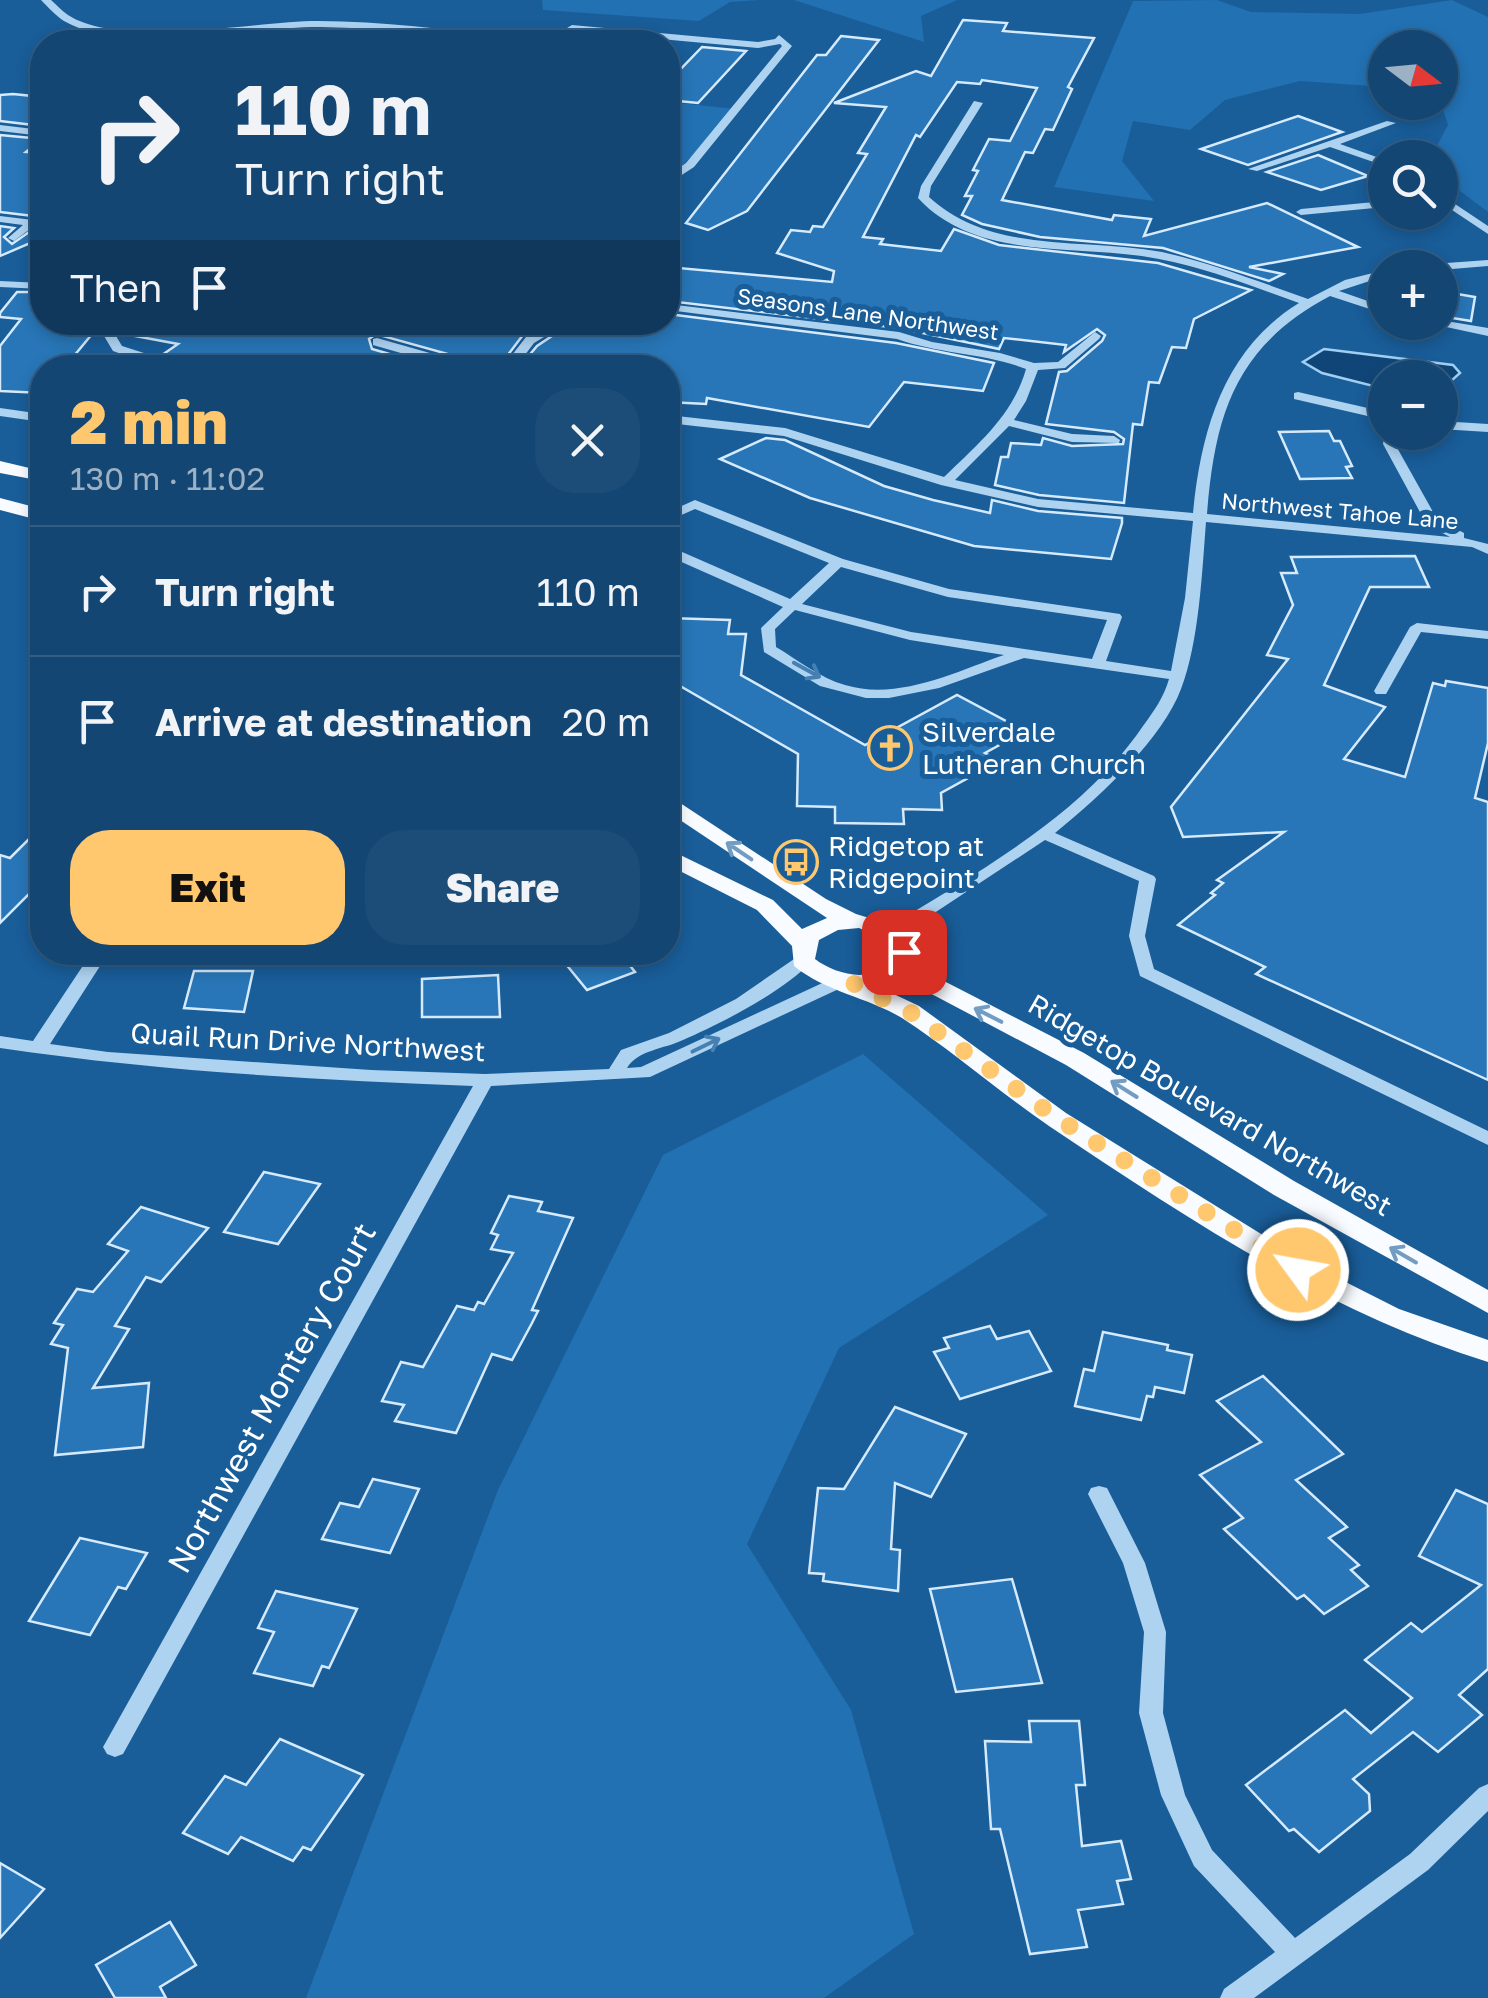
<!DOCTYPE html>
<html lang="en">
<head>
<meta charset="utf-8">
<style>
  :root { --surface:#134673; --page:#1c4d78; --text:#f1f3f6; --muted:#9db1c4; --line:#325e85; --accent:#ffc76e }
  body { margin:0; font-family:"Golos Text",sans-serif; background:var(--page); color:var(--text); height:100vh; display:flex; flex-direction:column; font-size:38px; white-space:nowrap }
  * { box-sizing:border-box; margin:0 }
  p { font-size:32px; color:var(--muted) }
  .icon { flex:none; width:55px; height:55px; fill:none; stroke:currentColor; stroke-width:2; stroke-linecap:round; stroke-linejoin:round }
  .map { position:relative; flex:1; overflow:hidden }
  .sheet { position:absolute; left:30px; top:355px; width:650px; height:610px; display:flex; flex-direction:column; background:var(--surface); border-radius:40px; box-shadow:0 5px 15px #0003,0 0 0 2px var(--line) }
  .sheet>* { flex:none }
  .hud { position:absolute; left:30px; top:30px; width:650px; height:305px; border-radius:40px; box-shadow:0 5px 15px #0003,0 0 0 2px var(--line); background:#134673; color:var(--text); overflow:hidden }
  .needle { width:65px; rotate:106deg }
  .tools { position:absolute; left:1368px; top:30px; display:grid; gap:20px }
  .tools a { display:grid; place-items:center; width:90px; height:90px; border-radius:50%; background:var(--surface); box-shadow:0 5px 15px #0003,0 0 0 2px var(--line); font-size:50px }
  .pin { position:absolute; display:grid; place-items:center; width:85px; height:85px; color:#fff; margin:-42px; border-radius:20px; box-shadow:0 5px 15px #0006 }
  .me { position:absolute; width:110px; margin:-55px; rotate:302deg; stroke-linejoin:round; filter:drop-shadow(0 0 8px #0008) }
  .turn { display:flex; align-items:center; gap:35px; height:210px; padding:0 40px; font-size:45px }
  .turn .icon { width:130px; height:130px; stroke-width:2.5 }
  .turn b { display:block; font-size:70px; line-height:85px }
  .then { display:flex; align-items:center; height:95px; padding:0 40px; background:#0003; gap:20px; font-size:38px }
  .round { display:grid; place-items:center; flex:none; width:105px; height:105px; border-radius:40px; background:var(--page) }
  .overview { display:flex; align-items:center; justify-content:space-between; height:170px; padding:0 40px }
  h1 { font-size:60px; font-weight:800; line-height:75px; color:var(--accent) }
  .button { display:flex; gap:20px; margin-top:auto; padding:20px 40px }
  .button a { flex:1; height:115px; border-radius:40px; background:var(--accent); color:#111; font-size:40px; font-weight:800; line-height:115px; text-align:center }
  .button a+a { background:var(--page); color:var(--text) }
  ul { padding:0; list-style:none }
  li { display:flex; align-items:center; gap:30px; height:130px; padding:0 40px; border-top:2px solid var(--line) }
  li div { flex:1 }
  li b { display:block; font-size:38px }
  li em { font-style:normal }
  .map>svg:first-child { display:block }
  .green { fill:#2271b3 }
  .water { fill:#104677; stroke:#a1cff3; stroke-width:2.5 }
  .building { fill:#2876b7; stroke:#d5eafc; stroke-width:2.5 }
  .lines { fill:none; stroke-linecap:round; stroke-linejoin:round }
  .minor { fill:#aed3f1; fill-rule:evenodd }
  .major { fill:#f8fbff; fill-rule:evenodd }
  .oneway { stroke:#4680b3 }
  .oneway2 { stroke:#729cc2 }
  .route { stroke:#ffc76e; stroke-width:18; stroke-dasharray:0 32.4 }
  .labels { text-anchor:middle; stroke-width:10; stroke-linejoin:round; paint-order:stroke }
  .far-street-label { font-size:22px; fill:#fff; stroke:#195d99 }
  .poi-label { font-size:28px; fill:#fff; stroke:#195d99; text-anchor:start }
  .street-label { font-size:28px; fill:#fff; stroke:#195d99 }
  .near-street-label { font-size:32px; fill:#fff; stroke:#195d99 }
</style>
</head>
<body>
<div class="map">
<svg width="1488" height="1998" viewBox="0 0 1488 1998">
  <rect width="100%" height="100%" fill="#195d99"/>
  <!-- green -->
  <g class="green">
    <polygon points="542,0 760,0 730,2 699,21 543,10"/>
    <polygon points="794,0 957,0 921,16 924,42"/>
    <polygon points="1217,0 1251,12 1360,14 1452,0 1488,17 1488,212 1440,176 1440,158 1431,157 1448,125 1440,100 1440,48 1385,48 1385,87 1300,81 1225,100 1190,130 1133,121 1122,161 1154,201 1054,187 1133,1"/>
    <polygon points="668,102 736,109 668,181"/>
    <polygon points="863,1054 1048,1215 839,1348 747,1544 851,1710 914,1934 824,1998 306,1998 498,1490 663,1155"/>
  </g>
  <!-- water -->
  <polygon class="water" points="1324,349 1453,365 1460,373 1440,391 1440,378 1385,378 1385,389 1322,373 1303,362"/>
  <!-- building -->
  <g class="building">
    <polygon points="963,20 1007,23 1003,31 1094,38 1068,87 1072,89 1053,130 1045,129 1033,153 1025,152 1002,200 1112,220 1114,215 1151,219 1144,236 1267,203 1358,247 1249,267 1283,274 1269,281 1163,248 1040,237 982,224 962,215 972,196 965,196 978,171 973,170 989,139 1010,141 1037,88 982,80 980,84 957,82 920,137 916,135 863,237 883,239 880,244 941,251 954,229 999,245 1158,263 1251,290 1194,319 1186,348 1172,347 1159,383 1149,382 1142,425 1133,424 1124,503 1039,495 995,485 1001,457 1008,457 1011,443 1041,445 1043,438 1072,446 1123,444 1124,439 1114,432 1046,424 1059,372 1067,371 1102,341 1105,335 1097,329 1064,352 1066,345 1004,338 999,349 899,328 668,301 668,267 832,282 834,271 777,253 791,230 810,232 813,226 823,227 867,154 858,153 886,107 834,103 916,71 931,76"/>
    <polygon points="841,36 879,40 747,211 708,230 686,223 817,55 826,55"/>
    <polygon points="702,47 746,51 698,103 668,100 668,88 675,75"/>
    <polygon points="13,94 42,97 42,126 0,121 0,95"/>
    <polygon points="1298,116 1342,132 1248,165 1201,149"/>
    <polygon points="0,135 42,139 26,152 42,153 42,238 0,256 0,226 14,228 4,237 12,244 42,223 33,216 0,212"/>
    <polygon points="1318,155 1368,176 1321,190 1267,172"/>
    <polygon points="1440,291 1475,297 1471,321 1440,316"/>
    <polygon points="17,292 42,292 42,322 102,322 64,368 42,368 42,393 0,391 0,346 21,319 0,317 0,313"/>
    <polygon points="668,314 896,343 994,363 983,391 904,382 869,427 707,398 706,404 668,402 668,368 522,364 537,346 573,322 668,322"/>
    <polygon points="136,322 245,322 279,329 287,322 544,322 523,335 498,368 477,368 473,361 376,334 369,339 372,349 438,368 207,368 162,355 178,344 135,336"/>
    <polygon points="1329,431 1334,441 1340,441 1352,466 1346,467 1352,478 1300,479 1279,432"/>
    <polygon points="766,438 785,440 884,486 933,500 990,513 992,500 1038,511 1122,518 1122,523 1111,559 974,546 810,498 720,459"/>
    <polygon points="1415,556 1429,587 1370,587 1324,685 1385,707 1344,759 1405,777 1433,683 1445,686 1446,681 1488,688 1488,743 1475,798 1488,802 1488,1080 1256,974 1265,967 1178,925 1215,895 1211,893 1223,883 1217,880 1284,832 1183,837 1171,807 1288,659 1267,655 1293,605 1281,573 1297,573 1291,557"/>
    <polygon points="668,618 730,620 728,634 746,634 741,675 865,745 957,695 1025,731 985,753 999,761 941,793 942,810 903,809 904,824 835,823 835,807 797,806 798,754 668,679"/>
    <polygon points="42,826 42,881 0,923 0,855 10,858"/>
    <polygon points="556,952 619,952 635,972 587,990"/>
    <polygon points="194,971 253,971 244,1012 184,1008"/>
    <polygon points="498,975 500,1017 422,1017 422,979"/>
    <polygon points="264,1172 320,1184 278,1244 224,1232"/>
    <polygon points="509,1196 542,1202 538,1211 573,1218 532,1310 538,1311 532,1323 512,1360 492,1354 456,1433 395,1421 404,1405 382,1401 401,1362 423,1367 457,1306 474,1310 478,1302 484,1304 513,1253 491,1249 498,1235 491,1233"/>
    <polygon points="141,1207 208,1228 161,1282 146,1277 115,1326 129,1329 93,1388 149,1383 143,1447 55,1455 68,1348 51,1344 63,1325 54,1323 77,1289 93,1292 128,1251 108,1244"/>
    <polygon points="990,1326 997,1339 1029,1331 1051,1371 960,1399 934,1352 949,1348 944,1338"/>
    <polygon points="1103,1332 1168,1345 1167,1350 1192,1355 1184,1393 1155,1387 1153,1397 1147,1396 1141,1420 1075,1406 1084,1369 1094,1371"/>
    <polygon points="1263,1376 1343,1454 1296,1480 1347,1527 1329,1538 1359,1565 1351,1570 1368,1586 1324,1614 1304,1595 1297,1599 1224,1529 1243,1518 1200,1475 1261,1442 1217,1401"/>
    <polygon points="895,1407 966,1434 931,1497 895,1483 891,1549 900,1550 898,1591 823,1581 824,1574 809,1573 818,1488 844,1489"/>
    <polygon points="373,1479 419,1489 390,1553 322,1539 340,1503 359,1507"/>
    <polygon points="1456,1490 1488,1504 1488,1669 1459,1695 1482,1715 1438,1752 1413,1732 1353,1779 1369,1794 1370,1811 1319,1852 1294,1829 1289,1831 1246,1785 1345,1710 1371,1733 1412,1698 1365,1660 1411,1623 1422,1632 1481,1585 1419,1556"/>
    <polygon points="80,1538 147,1553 126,1589 118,1587 90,1635 29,1621"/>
    <polygon points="1012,1579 1042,1683 956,1692 930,1589"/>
    <polygon points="276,1591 357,1609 329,1668 322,1666 313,1686 254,1673 274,1632 258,1628"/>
    <polygon points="1029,1721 1079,1721 1085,1785 1076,1785 1082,1846 1121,1841 1131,1879 1117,1881 1123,1904 1078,1910 1087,1947 1030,1954 1000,1829 991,1829 985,1741 1031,1742"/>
    <polygon points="280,1739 363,1775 311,1850 303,1847 293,1861 241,1837 228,1854 183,1833 225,1776 246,1785"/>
    <polygon points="0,1863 44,1889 0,1938"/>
    <polygon points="170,1922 196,1965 160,1987 166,1998 115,1998 96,1965"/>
  </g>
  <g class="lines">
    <!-- minor -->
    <g class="minor">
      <path d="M41 0H51C57 5 62 11 68 15 120 49 255 21 318 21 392 21 466 33 539 39L544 42H513C449 36 386 28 322 27 251 26 126 56 64 21 56 16 48 7 41 0Z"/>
      <polygon points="572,25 758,42 775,39 779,35 792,46 694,167 668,184 668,176 686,163 782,46 780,44 758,48 574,31 555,42 544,42"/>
      <path d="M974 101 983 103 931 186 929 197C992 255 1083 237 1162 252 1211 263 1260 282 1308 299L1345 280 1385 270V276L1339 291 1385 307V314L1330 296C1236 346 1215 413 1207 514L1450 537 1427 525 1383 444 1385 431 1397 432 1395 444 1437 519 1464 533V538L1488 544V554L1472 547 1206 522C1202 573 1199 642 1181 689 1162 740 1097 799 1055 833L1154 876 1156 879 1145 936 1154 969 1488 1131V1145L1140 976 1129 936 1139 881 1045 840 898 937H886L884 933 886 929C977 872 1081 817 1143 726 1154 711 1164 697 1169 679L1024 658 939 688 889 698H866L820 686 764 652 761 628 783 607 668 556V547L673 548 790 599 829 563 695 509 668 521V512L695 500 843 559 949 589 1120 614 1122 617 1106 661 1171 671 1185 598 1193 521 1038 507 941 485 784 436 668 423V415L785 428 944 477C978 444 1013 415 1026 369 985 353 939 354 897 339L668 310V304L899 332 932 342 1000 353 1034 363 1058 362 1095 332 1101 336 1099 339 1065 368 1038 370 1026 401 1014 420 1072 434 1114 436 1120 440 1119 443 1072 442 1009 426 955 480 1038 499 1193 513C1201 430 1224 349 1299 303 1254 287 1207 268 1159 259 1080 243 978 263 918 198L921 186ZM841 567 948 597 1107 620 1092 659 911 632 802 604ZM795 610 910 640 1004 655C955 672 898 701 845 685 820 678 798 660 776 647L775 629Z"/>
      <polygon points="1387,121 1396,123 1340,144 1385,160 1385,166 1330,147 1257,171 1248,169"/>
      <polygon points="0,125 42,130 42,136 0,131"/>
      <polygon points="1440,194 1488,226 1488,234 1440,202"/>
      <polygon points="1385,201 1385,207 1301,215 1296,212 1301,209"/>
      <polygon points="0,216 33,220 38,223 14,241 8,238 23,225 0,222"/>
      <polygon points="1488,260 1488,266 1440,270 1440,268 1414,268 1419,265"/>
      <polygon points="0,281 42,283 42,289 0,287"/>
      <polygon points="1440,320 1488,328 1488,336 1423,322"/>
      <polygon points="112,322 124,322 116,336 122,346 191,368 168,368 149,363 142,368 127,368 138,360 113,351 104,336"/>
      <polygon points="553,322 569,322 534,343 515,368 502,368 526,337"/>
      <polygon points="377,338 472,365 474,368 453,368 373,345 373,339"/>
      <polygon points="1298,392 1385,412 1385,420 1294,399 1294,393"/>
      <polygon points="0,408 42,414 42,422 0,416"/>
      <polygon points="1440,421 1488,424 1488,432 1440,429"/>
      <polygon points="1417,623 1488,631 1488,639 1421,632 1386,694 1376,694 1374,691 1410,627"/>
      <path d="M92 952H109L50 1044 108 1052 371 1070 485 1074 609 1069 621 1050 669 1033 736 999 797 957 803 956 812 961C783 992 722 1023 683 1040 664 1049 638 1050 627 1068L641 1067 831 979 837 978 846 983 843 987 650 1077 491 1086 123 1754 115 1757 107 1754 103 1747 107 1740 473 1086C315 1080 155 1071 0 1048V1036L33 1041Z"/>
      <polygon points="1099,1486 1107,1488 1145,1563 1166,1632 1163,1713 1185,1795 1212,1850 1295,1938 1410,1854 1479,1788 1488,1784 1488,1811 1428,1870 1254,1998 1220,1998 1224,1989 1275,1952 1194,1866 1161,1795 1139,1713 1144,1632 1123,1563 1088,1494 1091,1488"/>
    </g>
    <!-- major -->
    <g class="major">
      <polygon points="0,461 42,471 42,481 0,473"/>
      <polygon points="0,498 42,509 42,521 0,510"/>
      <path d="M668 795 826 899 856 914 899 927 914 947 913 955 942 980 1084 1053 1294 1181 1488 1290V1313L1274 1195 1066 1065 924 990 904 972 879 987 919 1006 1066 1113 1308 1263 1399 1309 1488 1340V1362C1328 1313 1187 1218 1049 1126 999 1092 953 1051 902 1018 867 997 826 992 794 966L792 946 757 910 668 865V849L773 900 802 929 827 918 668 812ZM859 928 882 938 890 948C885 988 837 976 815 959L819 940 838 930Z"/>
    </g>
  </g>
  <!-- one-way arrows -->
  <defs><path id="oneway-shaft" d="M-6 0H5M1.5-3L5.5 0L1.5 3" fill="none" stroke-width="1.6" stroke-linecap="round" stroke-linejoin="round" transform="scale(2.5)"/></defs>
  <g class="oneway">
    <use href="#oneway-shaft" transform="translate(807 670) rotate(29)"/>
    <use href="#oneway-shaft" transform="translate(706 1045) rotate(-26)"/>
  </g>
  <g class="oneway2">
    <use href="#oneway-shaft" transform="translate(739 851) rotate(-146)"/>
    <use href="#oneway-shaft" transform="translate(988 1015) rotate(-153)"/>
    <use href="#oneway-shaft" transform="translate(1124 1089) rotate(-148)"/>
    <use href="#oneway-shaft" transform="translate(1403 1255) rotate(-150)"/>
  </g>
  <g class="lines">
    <!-- route -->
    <polyline class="route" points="904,952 896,971 870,983 854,984 910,1012 1057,1118 1298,1270"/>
  </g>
  <!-- icons -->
  <defs>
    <g id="church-ring" transform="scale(2.25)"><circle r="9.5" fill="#195d99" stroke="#ffc76e" stroke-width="1.5"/><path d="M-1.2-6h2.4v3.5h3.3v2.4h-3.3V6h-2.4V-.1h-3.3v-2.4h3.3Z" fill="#ffc76e"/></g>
    <g id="bus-ring" transform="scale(2.25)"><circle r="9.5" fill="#195d99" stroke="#ffc76e" stroke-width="1.5"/><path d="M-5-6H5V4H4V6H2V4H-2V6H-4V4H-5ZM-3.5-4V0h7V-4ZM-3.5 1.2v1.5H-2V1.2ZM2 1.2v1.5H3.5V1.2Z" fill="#ffc76e"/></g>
  </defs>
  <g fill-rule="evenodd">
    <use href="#church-ring" x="890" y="748"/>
    <use href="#bus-ring" x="796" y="862"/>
  </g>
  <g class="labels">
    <!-- far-street labels -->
    <g class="far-street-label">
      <text transform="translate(868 314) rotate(8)" y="8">Seasons Lane Northwest</text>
      <text transform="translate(1340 511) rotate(5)" y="8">Northwest Tahoe Lane</text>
    </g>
    <!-- poi labels -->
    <g class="poi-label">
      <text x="922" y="742">Silverdale<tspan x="922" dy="32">Lutheran Church</tspan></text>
      <text x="828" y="856">Ridgetop at<tspan x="828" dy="32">Ridgepoint</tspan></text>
    </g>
    <!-- street labels -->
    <g class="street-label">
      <text transform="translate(308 1042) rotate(3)" y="10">Quail Run Drive Northwest</text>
      <text transform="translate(1210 1105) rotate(30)" y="10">Ridgetop Boulevard Northwest</text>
    </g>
    <!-- near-street labels -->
    <g class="near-street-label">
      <text transform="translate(272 1398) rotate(-61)" y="11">Northwest Montery Court</text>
    </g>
  </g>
</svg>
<div class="tools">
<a><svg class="needle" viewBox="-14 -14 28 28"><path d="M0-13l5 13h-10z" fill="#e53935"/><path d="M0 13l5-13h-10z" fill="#9db1c4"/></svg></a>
<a><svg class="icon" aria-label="search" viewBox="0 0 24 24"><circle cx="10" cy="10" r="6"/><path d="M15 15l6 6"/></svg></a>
<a>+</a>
<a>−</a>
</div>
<div class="pin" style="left:904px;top:952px;background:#d93025"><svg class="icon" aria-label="arrive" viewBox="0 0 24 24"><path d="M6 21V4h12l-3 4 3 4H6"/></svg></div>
<svg class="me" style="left:1298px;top:1270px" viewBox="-20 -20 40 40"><circle r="17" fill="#ffc76e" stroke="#fff" stroke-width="3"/><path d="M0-11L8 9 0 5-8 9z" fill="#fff"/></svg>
<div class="hud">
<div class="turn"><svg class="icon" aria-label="right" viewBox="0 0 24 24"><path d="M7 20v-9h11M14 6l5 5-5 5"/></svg><div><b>110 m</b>Turn right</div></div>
<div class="then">Then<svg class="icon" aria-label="arrive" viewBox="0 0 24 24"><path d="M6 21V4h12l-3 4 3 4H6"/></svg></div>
</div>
<section class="sheet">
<div class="overview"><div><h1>2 min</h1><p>130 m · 11:02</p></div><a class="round"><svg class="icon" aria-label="close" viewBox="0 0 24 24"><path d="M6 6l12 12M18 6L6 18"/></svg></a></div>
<ul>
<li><svg class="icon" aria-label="right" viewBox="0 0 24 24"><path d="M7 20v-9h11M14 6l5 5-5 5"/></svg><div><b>Turn right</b></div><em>110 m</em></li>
<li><svg class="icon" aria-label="arrive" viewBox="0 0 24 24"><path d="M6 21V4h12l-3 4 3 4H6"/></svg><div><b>Arrive at destination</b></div><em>20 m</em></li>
</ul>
<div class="button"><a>Exit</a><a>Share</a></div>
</section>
</div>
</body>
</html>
